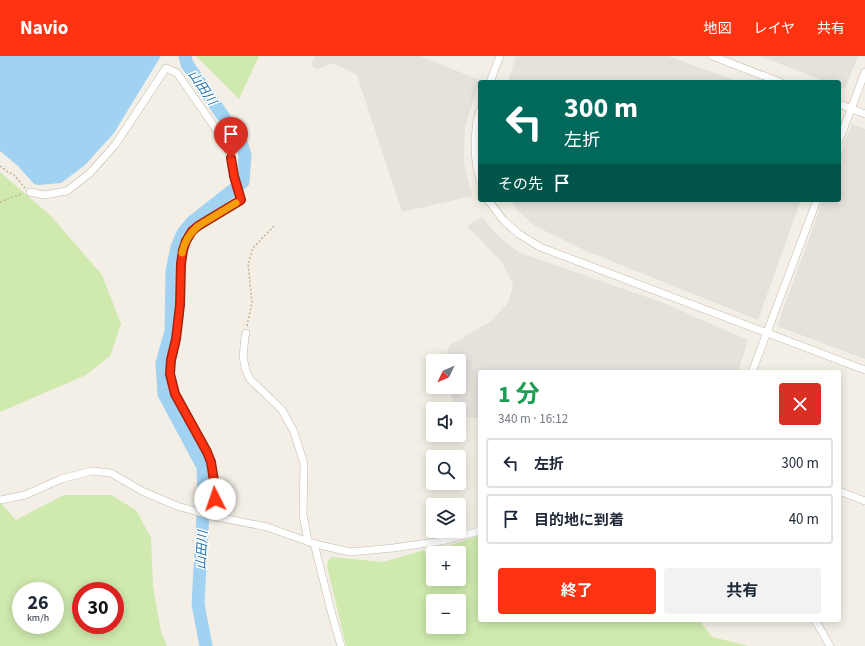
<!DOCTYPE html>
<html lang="ja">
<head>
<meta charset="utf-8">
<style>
  :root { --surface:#fff; --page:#f2f2f3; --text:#1f2937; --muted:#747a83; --line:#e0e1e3; --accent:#ff3312 }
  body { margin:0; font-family:"Source Sans 3","Noto Sans JP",sans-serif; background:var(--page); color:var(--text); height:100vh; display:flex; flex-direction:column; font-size:15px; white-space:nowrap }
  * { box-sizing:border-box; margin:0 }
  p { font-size:13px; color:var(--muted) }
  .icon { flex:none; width:22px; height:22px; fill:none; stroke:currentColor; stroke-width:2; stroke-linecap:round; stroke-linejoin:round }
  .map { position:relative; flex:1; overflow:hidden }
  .drawer { position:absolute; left:478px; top:314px; width:363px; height:252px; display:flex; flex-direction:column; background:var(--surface); border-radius:4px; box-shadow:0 2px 10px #0003 }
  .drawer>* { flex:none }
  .guide { position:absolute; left:478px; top:24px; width:363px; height:122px; border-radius:4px; box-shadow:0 2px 10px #0003; background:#00695c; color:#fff; overflow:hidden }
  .needle { width:26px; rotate:226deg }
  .buttons { position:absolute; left:426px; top:298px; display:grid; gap:8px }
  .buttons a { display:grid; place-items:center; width:40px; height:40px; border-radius:4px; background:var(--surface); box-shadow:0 2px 10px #0003; font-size:20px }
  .speed { position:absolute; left:12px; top:526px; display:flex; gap:8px; font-size:20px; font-weight:700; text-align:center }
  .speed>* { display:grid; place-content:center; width:52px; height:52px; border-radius:50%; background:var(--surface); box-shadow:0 2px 10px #0003; line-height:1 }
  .speed small { font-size:10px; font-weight:400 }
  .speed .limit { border:6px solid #d22; background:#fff; color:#111 }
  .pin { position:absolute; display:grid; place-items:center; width:34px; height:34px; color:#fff; margin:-41px -17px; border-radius:50% 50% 50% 0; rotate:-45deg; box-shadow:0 0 4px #0007 }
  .pin .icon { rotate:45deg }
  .me { position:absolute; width:44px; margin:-22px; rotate:356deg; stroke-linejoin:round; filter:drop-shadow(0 0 3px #0008) }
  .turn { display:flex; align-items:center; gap:14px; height:84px; padding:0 20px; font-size:18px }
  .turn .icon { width:52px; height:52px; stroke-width:2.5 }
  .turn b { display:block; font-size:28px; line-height:34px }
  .then { display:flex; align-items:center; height:38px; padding:0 20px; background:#0003; gap:8px; font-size:15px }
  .round { display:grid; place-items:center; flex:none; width:42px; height:42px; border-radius:4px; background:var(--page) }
  .overview { display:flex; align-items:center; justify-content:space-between; height:68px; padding:0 20px }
  h1 { font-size:24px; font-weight:700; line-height:30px; color:#1e9e55 }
  .primary-button { display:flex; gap:8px; margin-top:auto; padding:8px 20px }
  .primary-button a { flex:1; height:46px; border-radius:4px; background:var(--accent); color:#fff; font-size:16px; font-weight:700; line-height:46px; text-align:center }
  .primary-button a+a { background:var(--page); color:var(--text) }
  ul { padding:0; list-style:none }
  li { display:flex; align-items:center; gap:12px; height:50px; margin:0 8px 6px; padding:0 12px; border:2px solid var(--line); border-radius:4px }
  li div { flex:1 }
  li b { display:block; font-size:15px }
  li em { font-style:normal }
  header { display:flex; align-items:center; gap:24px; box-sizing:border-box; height:56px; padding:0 20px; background:var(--accent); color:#fff }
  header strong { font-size:19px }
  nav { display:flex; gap:22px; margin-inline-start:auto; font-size:14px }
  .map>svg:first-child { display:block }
  .industrial { fill:#e6e1db }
  .green { fill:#cfe9ae; fill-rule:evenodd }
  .water { fill:#a1d2f2 }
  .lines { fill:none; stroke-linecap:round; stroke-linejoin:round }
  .river { stroke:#a1d2f2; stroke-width:13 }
  .minor-casing { stroke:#c2baab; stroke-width:8 }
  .path { stroke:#c1b399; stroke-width:1.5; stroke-dasharray:2 2; stroke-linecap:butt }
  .minor { stroke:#fff; stroke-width:7 }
  .route-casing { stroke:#a6210c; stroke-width:10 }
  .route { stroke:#ff3312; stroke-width:7 }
  .slow { stroke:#f59e0b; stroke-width:7 }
  .labels { text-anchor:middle; stroke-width:3; stroke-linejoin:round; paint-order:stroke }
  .water-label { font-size:13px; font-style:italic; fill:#2a78ae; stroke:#fff }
</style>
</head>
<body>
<header>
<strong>Navio</strong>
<nav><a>地図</a><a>レイヤ</a><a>共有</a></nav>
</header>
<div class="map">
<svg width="865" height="590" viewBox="0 0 865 590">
  <rect width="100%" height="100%" fill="#f4efe6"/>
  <!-- industrial -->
  <g class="industrial">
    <polygon points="315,0 420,0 480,24 465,71 464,106 472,140 402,156 357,19 333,7 317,13 311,9"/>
    <polygon points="516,0 668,0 740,26 508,26"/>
    <polygon points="760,0 858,0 845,33 839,31 839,26 826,26"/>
    <polygon points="852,68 865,73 865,303 777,270 823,144 839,144 839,102"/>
    <polygon points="511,144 801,144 758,264 584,194 535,170 517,154"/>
    <polygon points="482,161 496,178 518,196 661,246 748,284 738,316 480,316 480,362 463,361 446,331 459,331 459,305 444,305 450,289 490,266 508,247 513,229 501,205 467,170"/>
  </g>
  <!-- green -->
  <g class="green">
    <polygon points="196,0 259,0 239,43"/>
    <polygon points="0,116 51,160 102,219 121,268 110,300 86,319 0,356"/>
    <path d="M64 439H111L136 454 151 482 153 530 161 576 167 590H0V446L16 464ZM21 535H55V569H21ZM81 535H115V569H81Z"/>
    <path d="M480 479V564H699L712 581 749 590H346L327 510 328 505 332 501 383 506 424 494 425 497 435 495ZM433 497H459V523H433ZM433 545H459V571H433Z"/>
  </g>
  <!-- water -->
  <polygon class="water" points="0,0 161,0 114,77 85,109 61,127 39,129 34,128 18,110 0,95"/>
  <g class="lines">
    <!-- river -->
    <polyline class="river" points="185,0 187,8 241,86 245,99 243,126 192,166 183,177 177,191 172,216 171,275 162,307 164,338 203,411 204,438 198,548 206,590"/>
    <!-- minor casing -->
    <g class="minor-casing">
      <g id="minor">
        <polyline points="712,0 780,26"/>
        <polyline points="490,26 500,0"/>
        <polyline points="839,48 865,58"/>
        <path d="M480 54C478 60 476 66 476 73 474 90 475 108 480 124"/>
        <polyline points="839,85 865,16"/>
        <path d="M30 136 44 139 67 135 90 117 115 89 166 12 177 17 225 86 231 102 234 121 241 143 198 170C191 176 185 184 183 193 179 211 181 230 180 248 180 260 178 273 176 284 172 301 168 312 172 329 175 341 182 352 188 362 196 376 206 390 210 405 216 424 215 442 212 460"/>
        <polyline points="488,144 504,165 519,178 540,191 865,314"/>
        <polyline points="246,277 245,281 243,301 246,315 250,323 282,354 294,376 304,408 303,459 308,485"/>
        <polyline points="752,316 817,144"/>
        <polyline points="839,435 865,445"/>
        <polyline points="0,444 25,439 61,423 92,415 111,417 142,435 177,450 212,460 267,471 315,488 350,496 393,492 442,485 476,476 480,474"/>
        <polyline points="314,487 331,555 341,590"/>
        <polyline points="814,564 818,569 830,590"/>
      </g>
    </g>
    <!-- path -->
    <g class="path">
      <polyline points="0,110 8,116 14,119 25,132"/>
      <polyline points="0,146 12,141 23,138"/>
      <polyline points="247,270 252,246 248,208 253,192 274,170"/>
    </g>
    <!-- minor -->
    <use href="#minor" class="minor"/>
  </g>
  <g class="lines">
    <!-- route casing -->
    <g class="route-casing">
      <polyline id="route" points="215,443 214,425 211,406 207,396 175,338 170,318 171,304 176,283 180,249 181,208 183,194 186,185 192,175 198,170 241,144 234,120 231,102"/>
    </g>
    <!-- route -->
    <use href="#route" class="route"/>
    <!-- slow -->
    <path class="slow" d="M182 197C184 186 190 177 198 170L236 147"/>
  </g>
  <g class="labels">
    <!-- water labels -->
    <g class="water-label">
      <text transform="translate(203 31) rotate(55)" y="5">山田川</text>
      <text transform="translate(201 494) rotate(-87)" y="5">山田川</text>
    </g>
  </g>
</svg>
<div class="buttons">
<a><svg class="needle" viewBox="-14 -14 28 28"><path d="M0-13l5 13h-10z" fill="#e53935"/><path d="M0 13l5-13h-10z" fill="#747a83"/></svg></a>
<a><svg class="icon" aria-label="sound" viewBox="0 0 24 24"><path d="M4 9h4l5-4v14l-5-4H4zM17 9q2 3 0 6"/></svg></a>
<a><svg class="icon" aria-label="search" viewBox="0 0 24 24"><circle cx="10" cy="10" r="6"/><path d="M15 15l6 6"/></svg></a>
<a><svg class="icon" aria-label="layers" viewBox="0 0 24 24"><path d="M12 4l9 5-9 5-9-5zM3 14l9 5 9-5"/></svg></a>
<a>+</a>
<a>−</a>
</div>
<div class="speed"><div>26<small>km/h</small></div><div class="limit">30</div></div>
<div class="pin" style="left:231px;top:102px;background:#d93025"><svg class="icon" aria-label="arrive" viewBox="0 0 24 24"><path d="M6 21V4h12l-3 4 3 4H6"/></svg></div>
<svg class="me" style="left:215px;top:443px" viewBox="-20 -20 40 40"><circle r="19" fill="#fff"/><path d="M0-13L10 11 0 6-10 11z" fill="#ff3312"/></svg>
<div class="guide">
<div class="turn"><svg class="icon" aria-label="left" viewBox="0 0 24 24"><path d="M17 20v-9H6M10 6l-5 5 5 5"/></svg><div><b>300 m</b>左折</div></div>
<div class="then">その先<svg class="icon" aria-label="arrive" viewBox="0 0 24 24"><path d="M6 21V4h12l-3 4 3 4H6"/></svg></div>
</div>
<section class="drawer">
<div class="overview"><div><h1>1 分</h1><p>340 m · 16:12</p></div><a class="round" style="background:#d93025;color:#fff"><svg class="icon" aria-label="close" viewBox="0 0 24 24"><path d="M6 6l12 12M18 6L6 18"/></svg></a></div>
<ul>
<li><svg class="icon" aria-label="left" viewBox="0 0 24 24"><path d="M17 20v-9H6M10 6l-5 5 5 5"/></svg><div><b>左折</b></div><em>300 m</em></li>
<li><svg class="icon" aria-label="arrive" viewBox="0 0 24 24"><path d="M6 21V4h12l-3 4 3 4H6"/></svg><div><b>目的地に到着</b></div><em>40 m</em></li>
</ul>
<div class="primary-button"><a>終了</a><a>共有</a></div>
</section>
</div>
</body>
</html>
